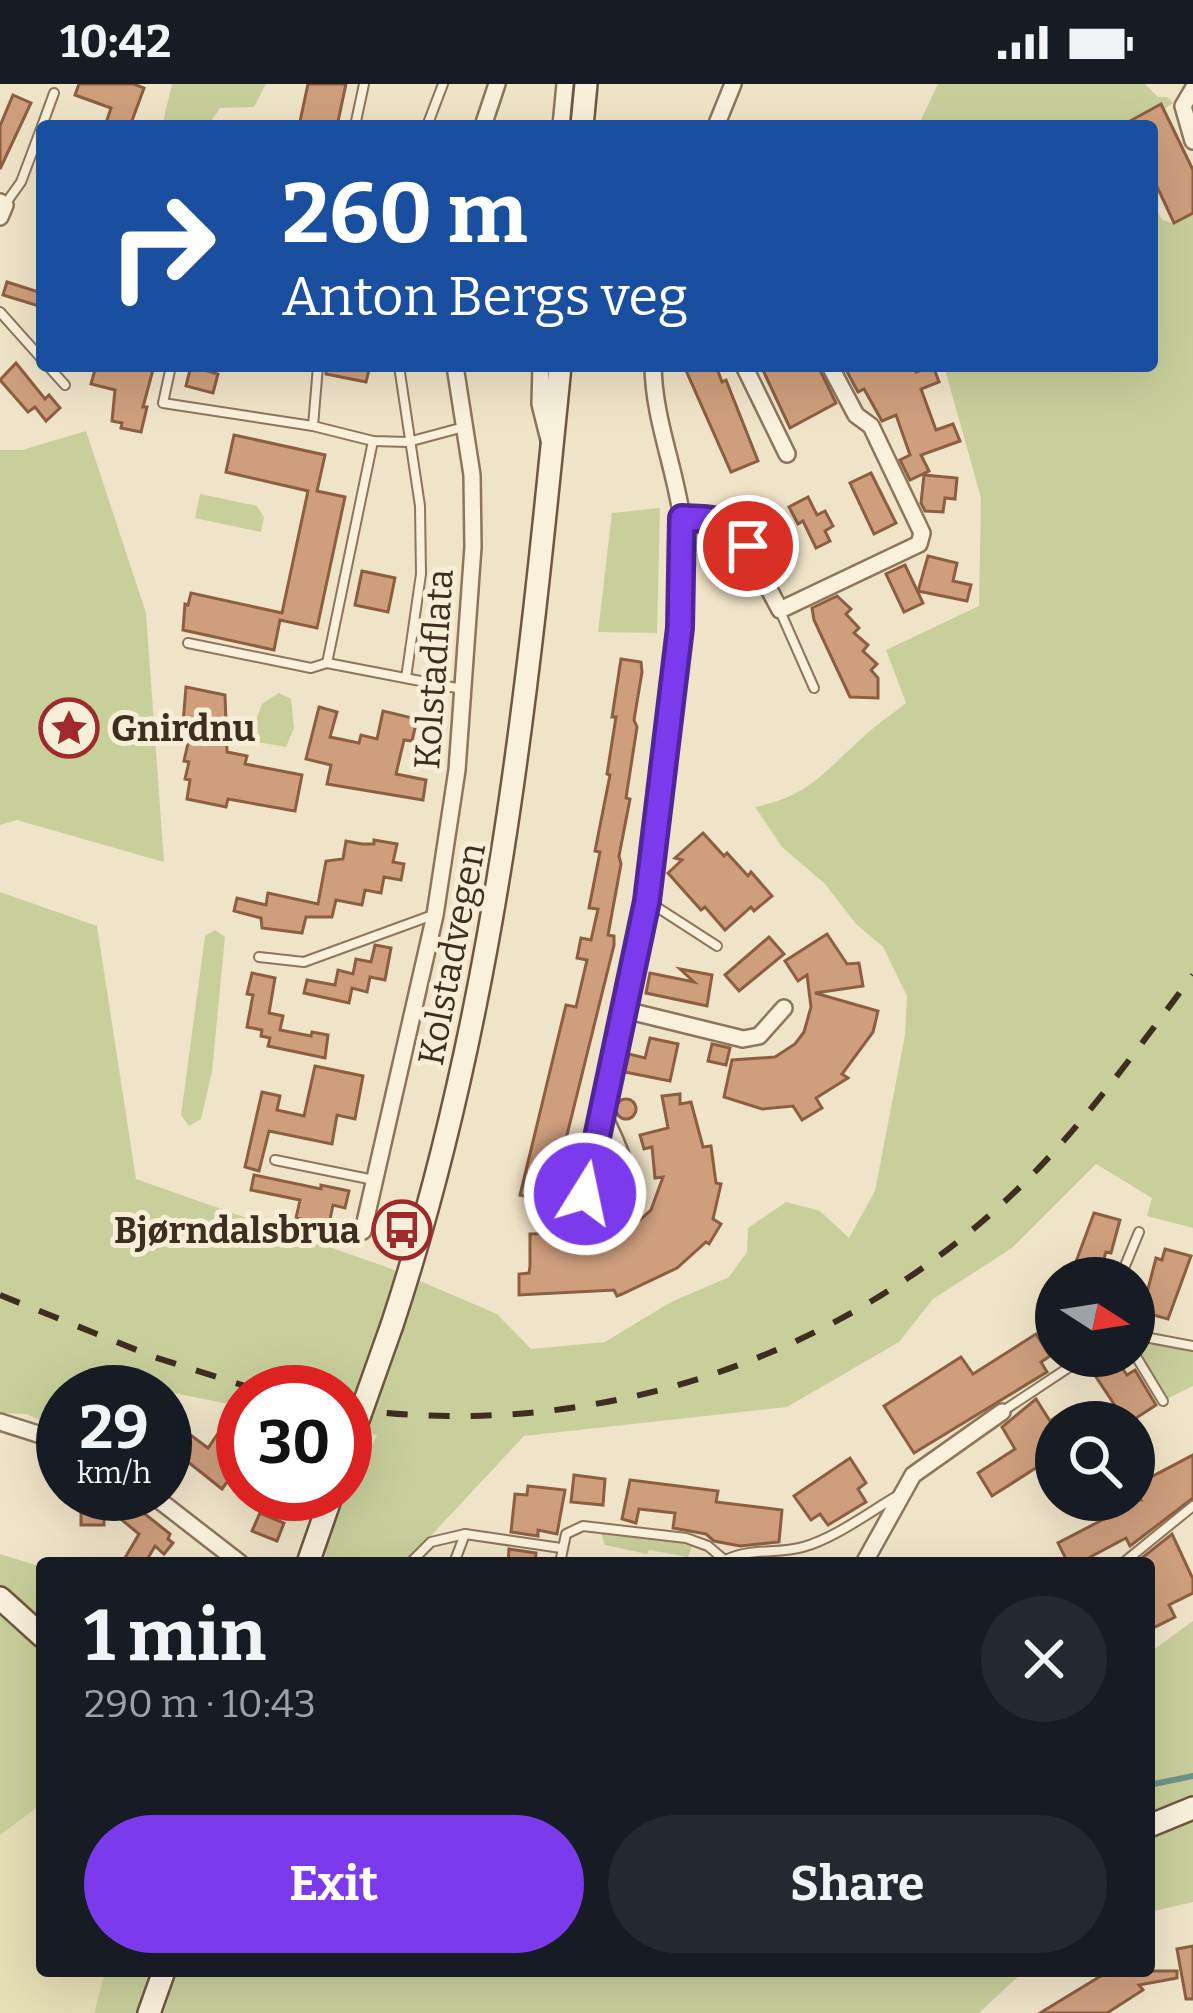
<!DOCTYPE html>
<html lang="en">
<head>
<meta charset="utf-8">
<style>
  :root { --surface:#171b24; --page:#242831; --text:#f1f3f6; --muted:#9ea1a6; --accent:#7c3aed }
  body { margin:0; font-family:Bitter,serif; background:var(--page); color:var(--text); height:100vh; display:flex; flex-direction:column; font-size:45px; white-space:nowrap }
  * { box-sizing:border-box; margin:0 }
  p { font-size:39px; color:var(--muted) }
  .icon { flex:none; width:66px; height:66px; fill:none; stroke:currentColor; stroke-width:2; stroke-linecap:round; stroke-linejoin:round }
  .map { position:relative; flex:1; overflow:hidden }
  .side { position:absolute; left:36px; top:1473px; width:1119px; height:420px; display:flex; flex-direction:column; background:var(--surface); border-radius:12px; box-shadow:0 12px 48px #0002 }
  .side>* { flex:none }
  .hud { position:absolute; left:36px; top:36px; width:1122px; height:252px; border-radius:12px; box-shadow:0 12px 48px #0002; background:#1a4fa0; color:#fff; overflow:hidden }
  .needle { width:78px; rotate:102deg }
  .tools { position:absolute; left:1035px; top:1173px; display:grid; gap:24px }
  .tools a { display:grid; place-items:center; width:120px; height:120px; border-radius:50%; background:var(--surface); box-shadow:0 12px 48px #0002; font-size:60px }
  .speed { position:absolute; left:36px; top:1281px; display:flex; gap:24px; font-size:60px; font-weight:700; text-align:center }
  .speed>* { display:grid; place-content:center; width:156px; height:156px; border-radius:50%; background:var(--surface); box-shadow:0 12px 48px #0002; line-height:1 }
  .speed small { font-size:30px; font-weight:400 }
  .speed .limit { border:18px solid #d22; background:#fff; color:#111 }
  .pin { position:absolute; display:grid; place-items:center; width:102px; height:102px; color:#fff; margin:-51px; border:6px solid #fff; border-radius:50%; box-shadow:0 3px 12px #0007 }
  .me { position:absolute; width:132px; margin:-66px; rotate:10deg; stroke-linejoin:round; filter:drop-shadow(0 0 9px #0008) }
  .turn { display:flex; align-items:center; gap:42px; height:252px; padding:0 48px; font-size:54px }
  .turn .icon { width:156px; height:156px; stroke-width:2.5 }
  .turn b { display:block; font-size:84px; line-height:102px }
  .round { display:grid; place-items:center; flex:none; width:126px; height:126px; border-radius:63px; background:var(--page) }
  .head { display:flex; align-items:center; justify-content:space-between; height:204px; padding:0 48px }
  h1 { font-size:72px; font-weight:700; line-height:90px }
  .button { display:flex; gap:24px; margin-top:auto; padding:24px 48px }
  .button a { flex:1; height:138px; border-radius:72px; background:var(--accent); color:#fff; font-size:48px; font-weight:700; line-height:138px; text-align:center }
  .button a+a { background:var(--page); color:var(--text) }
  .status { display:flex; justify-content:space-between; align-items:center; height:84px; padding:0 60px; background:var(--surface); direction:ltr }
  .status svg { height:33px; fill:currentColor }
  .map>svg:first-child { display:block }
  .farmland { fill:#e6deb5 }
  .green { fill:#c9cf9b }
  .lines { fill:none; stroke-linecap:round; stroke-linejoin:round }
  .stream { stroke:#6f938a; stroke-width:6 }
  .building { fill:#cf9f7d; stroke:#8d5f41; stroke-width:3 }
  .service-casing { stroke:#8d765c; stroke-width:12 }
  .minor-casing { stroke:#8d765c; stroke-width:20 }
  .secondary-casing { stroke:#6f573f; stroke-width:26 }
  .service { stroke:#faf1dc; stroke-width:8 }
  .minor { stroke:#faf1dc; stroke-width:15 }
  .secondary { stroke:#faf1dc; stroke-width:21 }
  .rail { stroke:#3d2e20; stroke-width:6; stroke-dasharray:21 21; stroke-linecap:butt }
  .secondary-bridge-casing { stroke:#6f573f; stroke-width:26; stroke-linecap:butt }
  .secondary-bridge { stroke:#faf1dc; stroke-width:21 }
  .route-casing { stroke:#51269a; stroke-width:30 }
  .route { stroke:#7c3aed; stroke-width:21 }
  .labels { text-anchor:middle; stroke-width:10; stroke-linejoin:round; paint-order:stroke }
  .street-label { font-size:36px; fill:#3d2e20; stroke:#f7eed8 }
  .poi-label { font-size:36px; font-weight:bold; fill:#3d2e20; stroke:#f7eed8; text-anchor:start }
</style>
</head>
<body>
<div class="status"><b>10:42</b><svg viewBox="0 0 49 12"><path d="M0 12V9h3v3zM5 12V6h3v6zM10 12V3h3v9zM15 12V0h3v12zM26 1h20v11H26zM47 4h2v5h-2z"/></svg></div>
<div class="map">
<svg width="1193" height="1929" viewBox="0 0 1193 1929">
  <rect width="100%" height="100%" fill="#f0e4c8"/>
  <!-- farmland -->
  <polygon class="farmland" points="42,1720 42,1887 105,1887 94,1929 0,1929 0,1751"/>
  <!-- green -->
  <g class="green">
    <polygon points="172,0 266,0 254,23 220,24 208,42 162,42"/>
    <polygon points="938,0 1145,0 1158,13 1167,13 1173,19 1160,28 1156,23 1121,42 918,42"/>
    <path d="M1152 118 1162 136 1173 139 1193 129V1144L1147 1132 1152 1114 1096 1080 1012 1164 933 1215 899 1258 787 1323 524 1352 414 1470 411 1479H313L377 1351 345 1344V1308H243V1323L170 1308 180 1362 165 1382V1308H63V1348L27 1330 0 1329V808L97 842 136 1095 392 1185 497 1230 531 1265 605 1258 671 1218 729 1193 747 1168 748 1144 786 1118 820 1127 849 1154 875 1107 905 951 907 912 883 863 856 840 825 800 782 763 755 723C808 712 822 690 860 656 874 642 891 631 906 619L886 566 979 522 981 414 944 282H1152Z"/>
    <polygon points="86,347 146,529 164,778 17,736 0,741 0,366 22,366"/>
    <polygon points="200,410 257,422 264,433 261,448 195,434"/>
    <polygon points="660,424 657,549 598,548 612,429"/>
    <polygon points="279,609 291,615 294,644 286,663 257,658 256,636 262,620"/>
    <polygon points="215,846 225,853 212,988 201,1035 189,1042 181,1031 205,852"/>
    <polygon points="1134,1251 1193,1262 1193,1302 1163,1317 1134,1269"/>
    <polygon points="601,1449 668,1454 692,1463 688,1473 649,1466 647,1470 605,1461"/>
    <polygon points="0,1470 42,1483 42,1720 0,1751"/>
    <polygon points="1193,1537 1193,1818 1154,1827 1149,1825 1149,1569"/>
    <polygon points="105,1887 1024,1887 979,1929 94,1929"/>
  </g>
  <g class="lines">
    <!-- stream -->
    <polyline class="stream" points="1149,1701 1193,1692"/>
  </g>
  <!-- building -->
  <g class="building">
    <polygon points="79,0 134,0 144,4 130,42 105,42 111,24 75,11"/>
    <polygon points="308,0 346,0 337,42 299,42"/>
    <polygon points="13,11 31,19 0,85 0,42"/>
    <polygon points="1161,20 1193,86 1193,129 1174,139 1152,92 1152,42 1121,42"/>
    <polygon points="7,198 42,209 42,223 3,211"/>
    <polygon points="16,279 45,315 49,311 60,324 46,337 35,323 28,328 0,296"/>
    <polygon points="96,282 154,282 143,323 147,323 141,348 121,344 122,339 112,337 115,306 91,300"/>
    <polygon points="191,282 218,290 213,309 186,302"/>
    <polygon points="326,282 370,282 366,298 326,290"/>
    <polygon points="684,282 716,282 722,298 726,296 758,377 731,388"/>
    <polygon points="761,282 818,282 836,319 790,344"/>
    <polygon points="844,282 914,282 916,288 933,282 939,298 921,305 936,346 953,340 960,357 921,371 929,387 910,396 900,376 910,371 896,331 882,337 864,305 858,308"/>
    <polygon points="234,351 325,371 317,407 345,413 317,544 280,536 274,566 183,546 185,520 188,521 191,509 282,529 308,407 226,388"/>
    <polygon points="871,389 896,439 874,450 850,399"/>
    <polygon points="924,391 957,394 955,415 945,414 943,428 925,427 921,419"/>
    <polygon points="808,413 817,431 825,427 833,442 825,447 830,457 816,464 803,437 798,440 789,423"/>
    <polygon points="928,472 957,479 953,497 971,501 967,517 918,507"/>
    <polygon points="905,481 923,519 904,528 886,490"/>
    <polygon points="362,487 395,494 388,528 355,521"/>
    <polygon points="837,512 851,525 846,530 859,544 854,549 868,561 863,567 877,580 871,586 878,594 878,614 850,613 814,536 812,524"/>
    <polygon points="621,575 641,578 642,588 634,636 637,643 626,714 630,715 619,772 621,780 608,851 614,852 614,861 564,1063 558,1062 542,1116 520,1111 566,921 576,923 587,876 577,874 581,854 591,856 598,825 589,824 600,768 595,767 610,691 607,690 616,633 612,633"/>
    <polygon points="186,603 225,611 227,668 247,672 245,680 302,691 295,727 228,715 226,723 187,715 190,696 185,695 189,678 184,677 188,659 184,658 188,640 183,639"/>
    <polygon points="319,623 337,628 330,653 359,659 361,651 377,655 383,627 417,635 412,657 404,656 396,690 426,696 423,716 327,700 331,681 306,675"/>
    <polygon points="703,749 724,772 727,769 748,792 751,788 772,812 754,827 751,823 725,846 705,823 701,826 668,789 682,776 675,774"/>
    <polygon points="374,756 397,760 393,778 404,780 401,796 384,793 381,809 365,806 362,821 336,816 332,833 306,833 302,849 262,844 261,834 234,827 237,814 266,821 268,809 318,820 326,777 343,775 346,757 362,760 374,760"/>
    <polygon points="827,850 847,880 859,879 863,902 815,909 878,927 873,948 842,990 848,994 816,1014 822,1024 802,1036 793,1022 762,1025 724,1013 732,976 775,973 795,960 804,948 811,923 807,891 798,897 785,877"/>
    <polygon points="769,853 784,870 739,907 725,891"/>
    <polygon points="375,861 391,864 385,896 370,893 367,908 352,904 349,919 304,909 307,896 335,901 338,886 353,890 356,875 371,878"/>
    <polygon points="680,885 712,891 707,922 646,909 650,889 694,898"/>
    <polygon points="252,889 275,894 269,929 283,932 280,946 311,952 312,948 328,951 325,974 268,962 270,954 261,952 262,946 247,943 253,911 247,910"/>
    <polygon points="650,954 678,960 670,997 625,988 629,970 645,974"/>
    <polygon points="712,960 730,964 726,981 708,977"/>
    <polygon points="315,982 363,992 355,1035 337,1031 332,1060 269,1047 259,1087 245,1083 262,1008 280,1012 277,1026 304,1032"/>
    <polygon points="680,1010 680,1020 691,1018 703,1063 711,1062 716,1099 721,1100 713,1135 721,1140 709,1160 706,1158 677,1184 622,1210 617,1212 614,1206 519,1211 519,1190 529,1189 530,1182 530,1150 575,1149 575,1153 601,1147 603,1155 620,1147 622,1152 651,1126 663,1093 655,1094 652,1063 644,1065 640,1051 668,1044 662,1012"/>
    <circle cx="626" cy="1025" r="10"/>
    <polygon points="254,1091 321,1105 321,1101 349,1107 345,1124 333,1121 328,1145 304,1140 305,1136 296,1134 300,1116 251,1106"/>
    <polygon points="1094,1129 1120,1136 1111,1169 1106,1168 1098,1194 1070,1194"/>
    <polygon points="1165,1165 1191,1172 1168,1235 1142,1228 1156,1174 1162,1176"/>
    <polygon points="1036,1250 1050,1272 1041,1278 1047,1288 914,1369 884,1322 961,1273 973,1290"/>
    <polygon points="1107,1272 1114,1272 1127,1291 1135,1286 1156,1321 1130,1338 1126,1338 1090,1284"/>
    <polygon points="1036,1315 1050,1337 1056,1333 1056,1371 992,1412 978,1389 1015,1365 1002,1343"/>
    <polygon points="217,1351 236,1366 226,1378 236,1386 222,1405 178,1370 192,1352 208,1364"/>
    <polygon points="1193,1371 1193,1414 1130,1462 1126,1454 1079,1479 1068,1479 1058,1459 1127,1423 1123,1416 1141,1416 1134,1402"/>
    <polygon points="850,1374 866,1399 858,1405 866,1418 828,1441 820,1430 811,1436 794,1412"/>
    <polygon points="574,1391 605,1395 603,1421 571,1418"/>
    <polygon points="630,1396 718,1407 716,1418 782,1426 779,1458 740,1462 714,1457 706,1450 673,1444 675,1429 639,1425 636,1439 622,1435"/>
    <polygon points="528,1402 565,1406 557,1450 538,1446 538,1452 511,1448 515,1410 527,1411"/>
    <polygon points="81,1410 120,1410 170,1450 168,1455 173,1459 164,1470 155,1462 145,1479 122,1479 139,1450 104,1421 104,1441 81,1441"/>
    <polygon points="260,1429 284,1439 277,1457 252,1447"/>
    <polygon points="1172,1450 1193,1495 1193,1509 1169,1521 1175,1533 1149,1546 1149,1479 1138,1477"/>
    <polygon points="509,1465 536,1469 535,1479 508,1479"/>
    <polygon points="1193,1862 1193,1915 1186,1915 1177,1865"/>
    <polygon points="1109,1887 1177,1887 1177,1894 1139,1901 1143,1906 1107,1929 1040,1929"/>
  </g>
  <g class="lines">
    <!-- service casing -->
    <g class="service-casing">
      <g id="service">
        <polyline points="42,42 54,9"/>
        <polyline points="355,42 364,0"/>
        <polyline points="427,42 443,0"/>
        <polyline points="6,119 21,98 42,42"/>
        <polyline points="0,228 42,275"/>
        <polyline points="48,282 65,301"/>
        <polyline points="171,282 163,319 313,342 373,357 408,358 464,343"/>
        <polyline points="399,282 420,422 421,490 406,594"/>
        <polyline points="313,342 318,282"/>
        <polyline points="373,357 327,579 462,605"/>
        <polyline points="780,527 814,604"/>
        <polyline points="188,559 311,584 327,579"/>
        <polyline points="649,818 717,862"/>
        <polyline points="259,873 304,878 433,831"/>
        <polyline points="275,1076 374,1096"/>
        <polyline points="1120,1194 1139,1148"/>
        <polyline points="1134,1251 1193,1262"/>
        <polyline points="1134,1269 1163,1317"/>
        <polyline points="1003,1327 1086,1272"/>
        <path d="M728 1475C752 1464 778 1470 803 1463 835 1454 868 1429 897 1412"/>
        <polyline points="410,1479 431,1458 465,1450 561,1464"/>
        <polyline points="454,1479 465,1450"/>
        <polyline points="560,1479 566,1450 583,1442 686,1454 708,1462 728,1479"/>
        <polyline points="1123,1479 1193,1422"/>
      </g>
    </g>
    <!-- minor casing -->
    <g class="minor-casing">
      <g id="minor">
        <polyline points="1193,5 1183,22 1193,57"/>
        <polyline points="483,42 497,0"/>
        <polyline points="561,42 565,0"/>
        <polyline points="716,42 733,0"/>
        <polyline points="0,118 5,121 0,133"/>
        <polyline points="541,282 540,320 549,356"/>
        <polyline points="744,282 787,370"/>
        <polyline points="682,434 723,435 737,445 780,526 919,460 922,449 871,342 856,331 830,282"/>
        <polyline points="625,926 743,955 759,952 784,924"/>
        <path d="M601 1027C614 1051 664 1154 591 1122 576 1090 632 892 642 845 655 779 660 711 668 645 676 577 691 503 682 435 675 383 654 336 653 282"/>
        <polyline points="363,1147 435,831 457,686 473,463 472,391 455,282"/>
        <polyline points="0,1338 63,1358"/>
        <polyline points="151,1410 240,1479"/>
        <polyline points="864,1479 913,1391 1002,1328"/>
      </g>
    </g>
    <!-- secondary casing -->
    <g class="secondary-casing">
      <g id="secondary">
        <polyline points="582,42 586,0"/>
        <path d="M392 1241C495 930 528 607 560 282"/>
        <polyline points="308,1479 332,1410"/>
        <polyline points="0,1514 42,1552"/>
        <polyline points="1149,1742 1193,1724"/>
        <polyline points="149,1929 164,1887"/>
      </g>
    </g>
    <!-- service -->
    <use href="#service" class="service"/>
    <!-- minor -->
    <use href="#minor" class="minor"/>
    <!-- secondary -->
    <use href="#secondary" class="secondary"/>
    <!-- rail -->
    <g class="rail">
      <polyline points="0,1211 154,1273 264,1308"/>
      <path d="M345 1324C594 1360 849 1274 1027 1096 1089 1034 1140 961 1193 891"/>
    </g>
    <!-- secondary-bridge casing -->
    <g class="secondary-bridge-casing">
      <polyline id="secondary-bridge" points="345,1373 392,1241"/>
    </g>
    <!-- secondary-bridge -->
    <use href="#secondary-bridge" class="secondary-bridge"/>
  </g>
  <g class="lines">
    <!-- route casing -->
    <g class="route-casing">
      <path id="route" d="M585 1110 647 817 680 544 682 434C714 435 730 434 748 462"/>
    </g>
    <!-- route -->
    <use href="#route" class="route"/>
  </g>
  <!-- icons -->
  <defs>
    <g id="sight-ring" transform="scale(3)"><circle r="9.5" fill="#f7eed8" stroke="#9e2a2b" stroke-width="1.5"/><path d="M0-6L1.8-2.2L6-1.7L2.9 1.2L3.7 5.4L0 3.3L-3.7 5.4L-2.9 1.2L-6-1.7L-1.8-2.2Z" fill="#9e2a2b"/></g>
    <g id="bus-ring" transform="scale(3)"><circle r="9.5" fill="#f7eed8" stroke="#9e2a2b" stroke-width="1.5"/><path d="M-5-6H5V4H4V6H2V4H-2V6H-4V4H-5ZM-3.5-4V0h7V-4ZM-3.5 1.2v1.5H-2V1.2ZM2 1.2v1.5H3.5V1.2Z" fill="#9e2a2b"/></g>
  </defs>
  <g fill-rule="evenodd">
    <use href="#sight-ring" x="69" y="644"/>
    <use href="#bus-ring" x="402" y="1146"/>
  </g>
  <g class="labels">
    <!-- street labels -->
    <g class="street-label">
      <text transform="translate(433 585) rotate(-86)" y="13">Kolstadflata</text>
      <text transform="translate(451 870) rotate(-79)" y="13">Kolstadvegen</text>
    </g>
    <!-- poi labels -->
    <g class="poi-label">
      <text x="111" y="657">Gnirdnu</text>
      <text x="360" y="1159" text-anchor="end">Bjørndalsbrua</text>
    </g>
  </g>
</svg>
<div class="tools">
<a><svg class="needle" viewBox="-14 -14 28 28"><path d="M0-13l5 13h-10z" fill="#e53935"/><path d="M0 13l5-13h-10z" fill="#9ea1a6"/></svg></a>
<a><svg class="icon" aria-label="search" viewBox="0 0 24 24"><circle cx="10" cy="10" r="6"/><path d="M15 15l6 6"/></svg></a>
</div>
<div class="speed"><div>29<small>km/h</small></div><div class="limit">30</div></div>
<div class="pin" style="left:748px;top:462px;background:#d93025"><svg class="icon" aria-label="arrive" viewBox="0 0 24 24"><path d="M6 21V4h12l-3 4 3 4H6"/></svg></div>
<svg class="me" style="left:585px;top:1110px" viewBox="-20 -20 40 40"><circle r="17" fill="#7c3aed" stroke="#fff" stroke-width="3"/><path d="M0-11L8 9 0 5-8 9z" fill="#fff"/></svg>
<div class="hud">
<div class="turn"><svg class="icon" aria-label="right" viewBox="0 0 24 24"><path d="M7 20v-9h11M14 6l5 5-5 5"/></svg><div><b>260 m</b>Anton Bergs veg</div></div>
</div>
<section class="side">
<div class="head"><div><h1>1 min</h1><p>290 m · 10:43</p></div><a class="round"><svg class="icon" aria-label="close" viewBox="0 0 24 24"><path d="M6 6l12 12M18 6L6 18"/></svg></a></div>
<div class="button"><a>Exit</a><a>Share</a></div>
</section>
</div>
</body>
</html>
